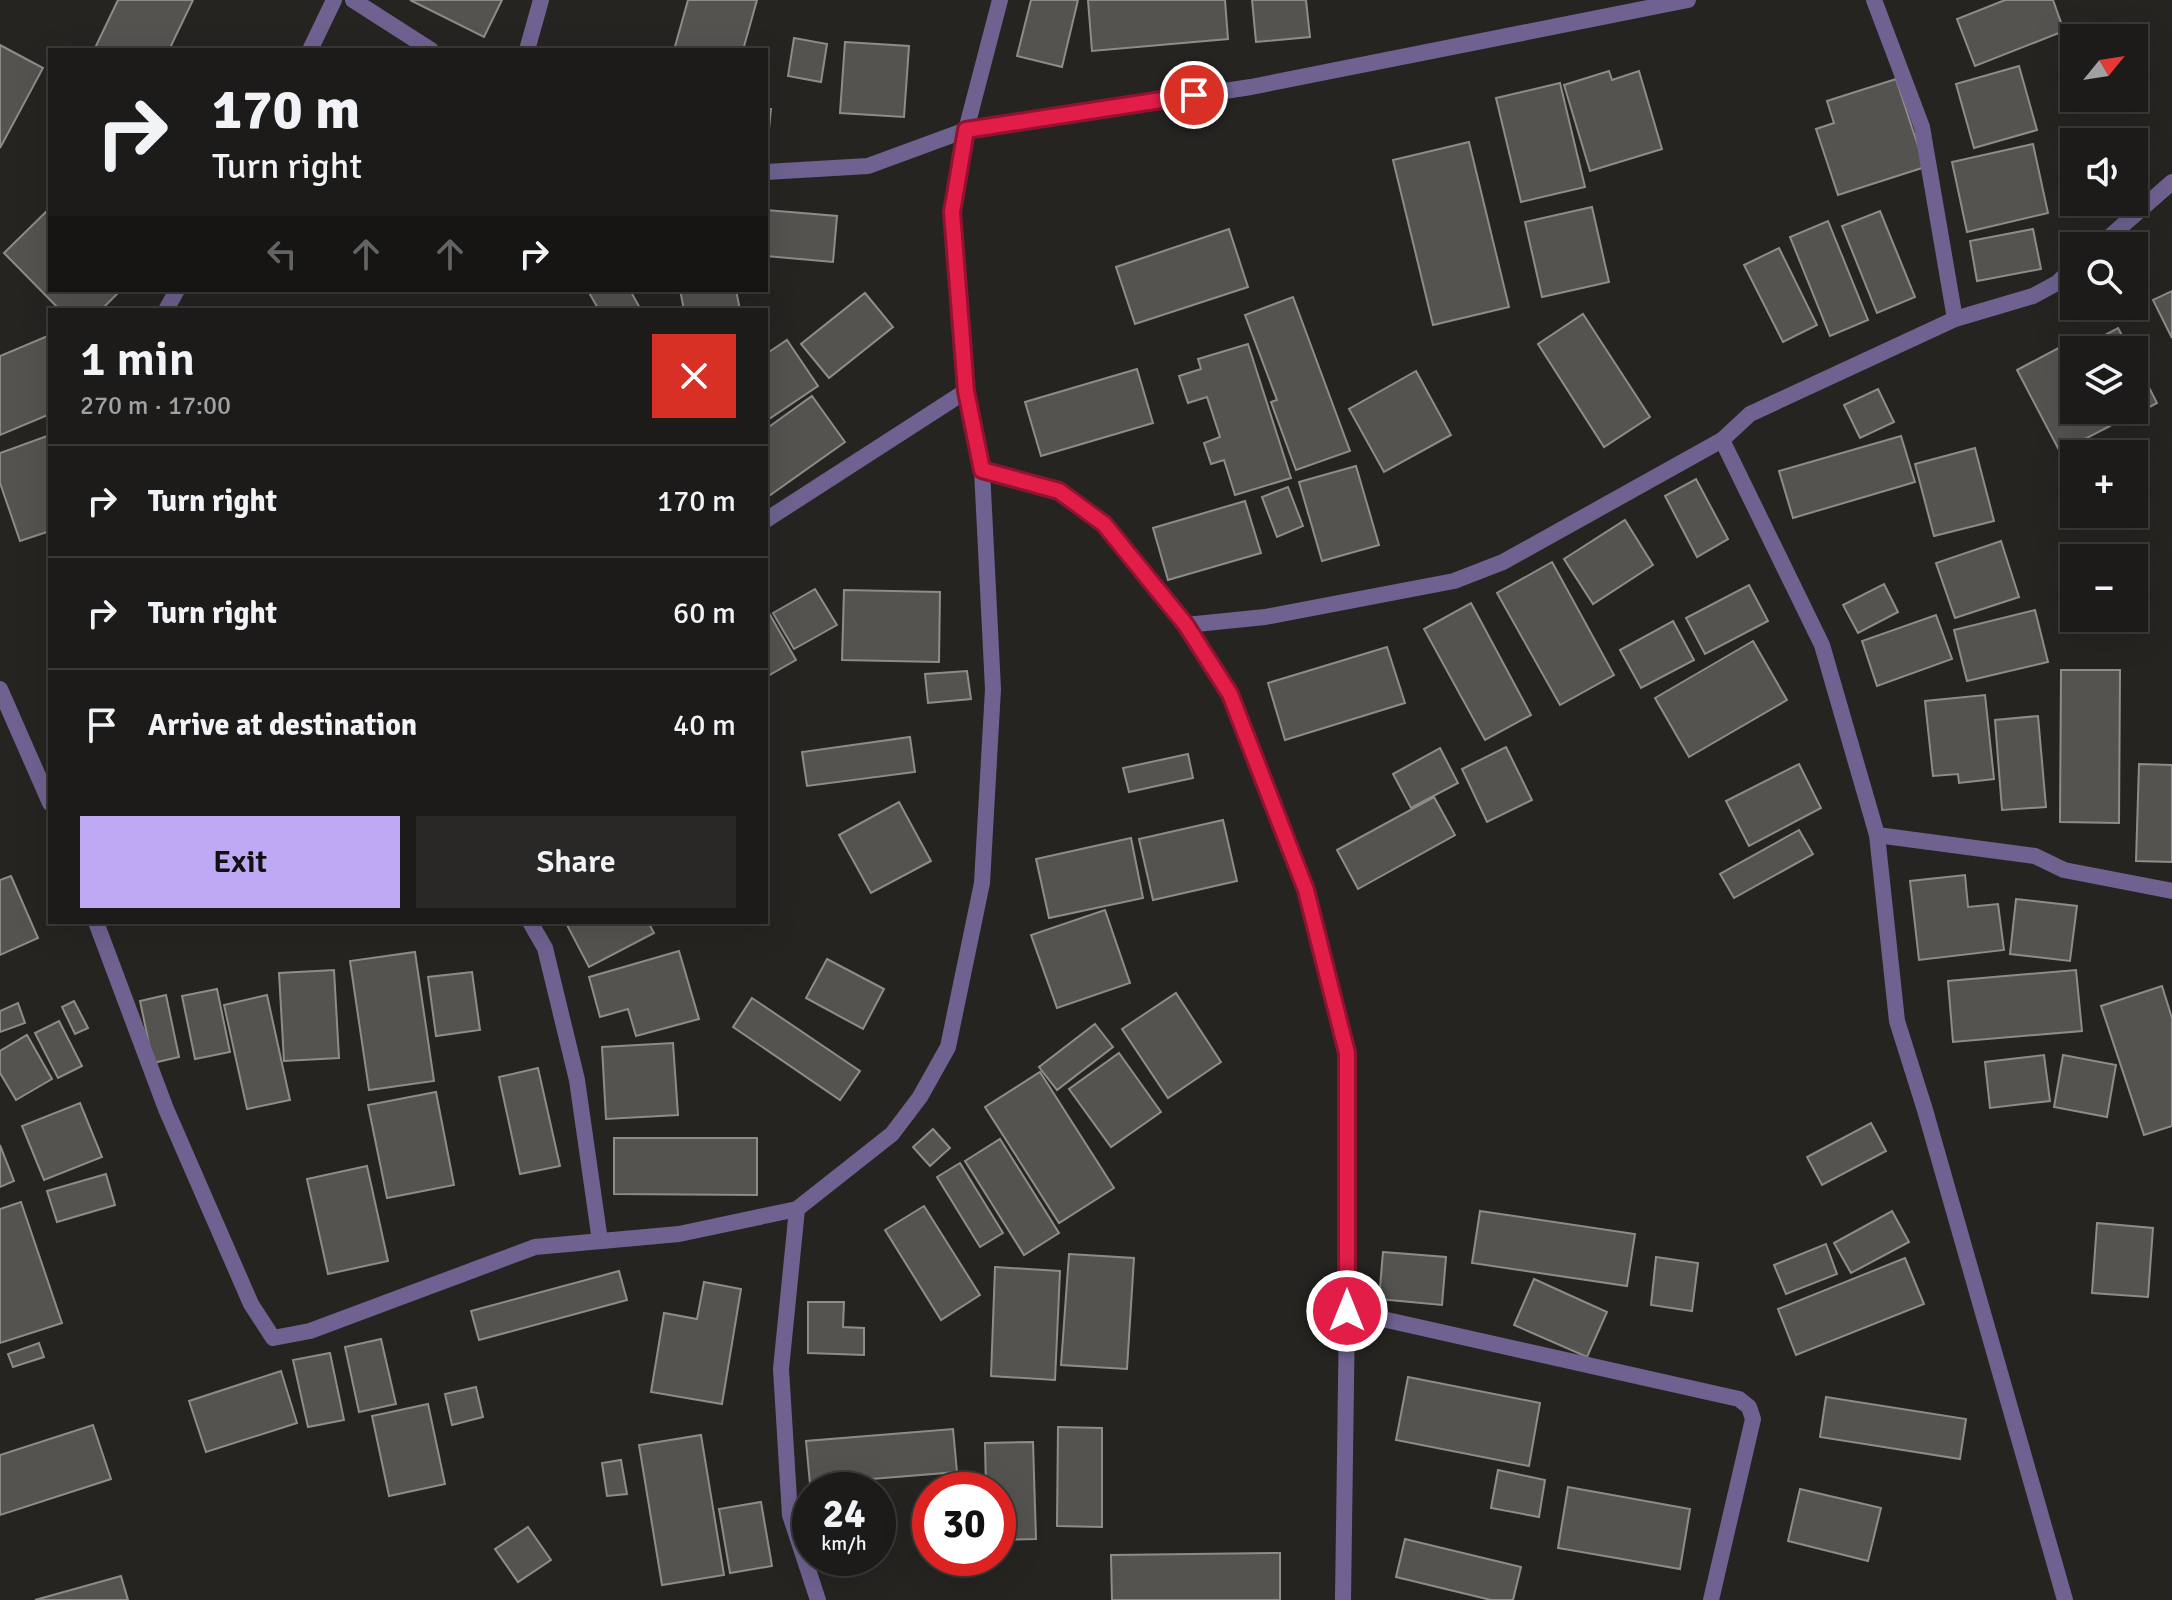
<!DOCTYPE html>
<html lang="en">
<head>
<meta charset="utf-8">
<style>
  :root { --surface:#1c1b19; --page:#292826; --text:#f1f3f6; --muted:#a0a1a2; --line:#3a3938; --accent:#bfa9f4 }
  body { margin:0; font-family:Signika,sans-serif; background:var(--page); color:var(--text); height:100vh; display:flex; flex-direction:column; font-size:30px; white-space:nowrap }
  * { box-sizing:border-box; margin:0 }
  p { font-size:26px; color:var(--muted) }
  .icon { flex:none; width:44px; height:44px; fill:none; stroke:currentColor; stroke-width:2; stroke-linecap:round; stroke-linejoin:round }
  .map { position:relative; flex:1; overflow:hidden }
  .sheet { position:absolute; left:48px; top:308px; width:720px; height:616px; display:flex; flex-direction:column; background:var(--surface); border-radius:0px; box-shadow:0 8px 32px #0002,0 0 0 2px var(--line) }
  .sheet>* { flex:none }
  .top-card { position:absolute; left:48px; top:48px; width:720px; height:244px; border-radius:0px; box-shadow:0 8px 32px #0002,0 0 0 2px var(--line); background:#1c1b19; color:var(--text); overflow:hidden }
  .needle { width:52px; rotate:60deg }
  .tools { position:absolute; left:2060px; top:24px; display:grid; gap:16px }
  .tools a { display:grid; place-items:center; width:88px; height:88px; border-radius:0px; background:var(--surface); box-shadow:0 8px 32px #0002,0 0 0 2px var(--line); font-size:40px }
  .speed { position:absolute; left:792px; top:1472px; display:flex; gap:16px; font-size:40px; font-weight:700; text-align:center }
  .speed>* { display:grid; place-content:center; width:104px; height:104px; border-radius:50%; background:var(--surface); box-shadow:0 8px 32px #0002,0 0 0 2px var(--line); line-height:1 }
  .speed small { font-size:20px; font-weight:400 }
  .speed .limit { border:12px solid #d22; background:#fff; color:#111 }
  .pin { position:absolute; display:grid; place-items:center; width:68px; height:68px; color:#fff; margin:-34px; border:4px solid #fff; border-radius:50%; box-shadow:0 2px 8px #0007 }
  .me { position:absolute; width:88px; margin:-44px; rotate:0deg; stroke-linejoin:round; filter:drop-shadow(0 0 6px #0008) }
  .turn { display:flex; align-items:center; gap:28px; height:168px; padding:0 32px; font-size:36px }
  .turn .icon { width:104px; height:104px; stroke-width:2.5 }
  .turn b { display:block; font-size:56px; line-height:68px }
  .lanes { display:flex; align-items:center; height:76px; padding:0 32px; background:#0003; justify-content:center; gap:40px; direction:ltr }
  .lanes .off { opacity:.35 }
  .round { display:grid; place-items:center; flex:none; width:84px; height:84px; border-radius:0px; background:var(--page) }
  .summary { display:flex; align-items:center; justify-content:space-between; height:136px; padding:0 32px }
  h1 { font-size:48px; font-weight:600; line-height:60px }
  .cta { display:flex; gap:16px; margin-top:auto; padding:16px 32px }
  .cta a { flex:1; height:92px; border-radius:0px; background:var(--accent); color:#111; font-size:32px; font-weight:600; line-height:92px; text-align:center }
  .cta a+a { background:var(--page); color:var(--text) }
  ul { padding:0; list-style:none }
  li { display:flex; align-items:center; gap:24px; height:112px; padding:0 32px; border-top:2px solid var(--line) }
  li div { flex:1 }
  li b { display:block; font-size:30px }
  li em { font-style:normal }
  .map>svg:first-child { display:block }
  .building { fill:#54534f; stroke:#8e8c88; stroke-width:2 }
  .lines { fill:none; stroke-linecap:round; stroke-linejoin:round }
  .street { stroke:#6f6291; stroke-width:16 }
  .route-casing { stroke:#92132f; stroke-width:20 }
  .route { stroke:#e11d48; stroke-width:14 }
</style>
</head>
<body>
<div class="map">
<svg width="2172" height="1600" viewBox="0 0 2172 1600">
  <rect width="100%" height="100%" fill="#262421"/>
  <!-- building -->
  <g class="building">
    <polygon points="118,0 193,0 169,50 94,50"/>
    <polygon points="410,0 502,0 484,37"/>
    <polygon points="688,0 757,0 743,50 674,50"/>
    <polygon points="1031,0 1078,0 1062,67 1017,56"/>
    <polygon points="1088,0 1225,0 1228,39 1092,51"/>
    <polygon points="1252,0 1306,0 1310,37 1256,42"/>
    <polygon points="2005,0 2053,0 2064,31 1975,66 1957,19"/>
    <polygon points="794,38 827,44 821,82 788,76"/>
    <polygon points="845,42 909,46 904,117 840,113"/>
    <polygon points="0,45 43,68 0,148"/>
    <polygon points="2019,66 2037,130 1974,148 1956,84"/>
    <polygon points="1609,71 1612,80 1639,71 1662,149 1590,171 1564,85"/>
    <polygon points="1896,79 1925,167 1838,195 1816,129 1834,123 1827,101"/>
    <polygon points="1560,83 1585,187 1521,202 1496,98"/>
    <polygon points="766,109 771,109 768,139 766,139"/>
    <polygon points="1469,142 1509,307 1433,325 1393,160"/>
    <polygon points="2033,144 2048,213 1967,232 1952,162"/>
    <polygon points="1592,207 1609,282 1542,297 1525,222"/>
    <polygon points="50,208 50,290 121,290 101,310 60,310 4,253"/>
    <polygon points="766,210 837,216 833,262 766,256"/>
    <polygon points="1880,211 1915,297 1877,313 1842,226"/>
    <polygon points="1828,221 1868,320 1830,336 1790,237"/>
    <polygon points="1229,229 1248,287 1135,324 1116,267"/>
    <polygon points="2033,229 2041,269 1977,281 1970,241"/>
    <polygon points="1779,248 1817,325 1783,342 1744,265"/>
    <polygon points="630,290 641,310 599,310 588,291"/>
    <polygon points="680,290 736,290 740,310 684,310"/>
    <polygon points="2172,291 2172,338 2153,300"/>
    <polygon points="865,293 893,327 829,378 801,344"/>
    <polygon points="1293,297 1350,451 1296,470 1271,402 1277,400 1245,315"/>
    <polygon points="1583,314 1650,417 1604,447 1538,344"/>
    <polygon points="2118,328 2130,350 2084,350 2082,347"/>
    <polygon points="50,335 50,414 0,435 0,356"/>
    <polygon points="787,340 818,386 766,421 766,354"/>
    <polygon points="2068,343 2074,356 2074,410 2102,410 2110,426 2060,452 2017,370"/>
    <polygon points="1248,344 1291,478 1235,495 1224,460 1211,464 1204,443 1220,437 1207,397 1188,403 1179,376 1201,369 1198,359"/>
    <polygon points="2134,358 2157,403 2121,422 2115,410 2134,410"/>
    <polygon points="1137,369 1153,423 1041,456 1025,402"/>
    <polygon points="1416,371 1451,435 1384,472 1349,409"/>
    <polygon points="1878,389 1894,422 1860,438 1844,405"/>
    <polygon points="812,396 845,442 766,498 766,429"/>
    <polygon points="50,435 50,531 20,541 0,483 0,453"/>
    <polygon points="1901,436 1915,482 1793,518 1779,471"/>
    <polygon points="1975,448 1994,521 1934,536 1915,464"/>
    <polygon points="1356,466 1379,545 1322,561 1299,482"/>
    <polygon points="1696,479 1728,539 1697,557 1665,496"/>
    <polygon points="1288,487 1303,526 1277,537 1262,497"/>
    <polygon points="1245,501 1261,553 1168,580 1153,528"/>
    <polygon points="1625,520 1653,565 1593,604 1564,559"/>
    <polygon points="2001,541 2019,597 1955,618 1936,563"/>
    <polygon points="1552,562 1614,675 1560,705 1497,593"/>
    <polygon points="1884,584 1898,612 1858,633 1843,605"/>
    <polygon points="1749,585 1768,621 1705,654 1686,618"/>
    <polygon points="815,589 837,625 794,649 773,613"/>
    <polygon points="844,590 940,592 939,662 842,660"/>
    <polygon points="1471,603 1531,715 1485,740 1424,629"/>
    <polygon points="766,608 796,660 766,677"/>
    <polygon points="2035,610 2048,662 1967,681 1954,630"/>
    <polygon points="1936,615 1952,659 1877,686 1862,641"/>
    <polygon points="1673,621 1694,660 1641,688 1620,650"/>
    <polygon points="1753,641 1787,700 1689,757 1655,698"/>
    <polygon points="1387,647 1405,703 1285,740 1268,683"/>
    <polygon points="2061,670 2120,670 2119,823 2060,822"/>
    <polygon points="967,671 971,699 928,703 925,674"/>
    <polygon points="1985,695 1994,779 1959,783 1958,774 1933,776 1925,701"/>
    <polygon points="2038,716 2046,807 2002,810 1995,720"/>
    <polygon points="910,737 915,772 807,786 802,752"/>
    <polygon points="1506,747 1532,800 1487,822 1462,769"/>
    <polygon points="1440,748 1458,783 1411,808 1393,774"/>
    <polygon points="1188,754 1193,778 1129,792 1123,768"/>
    <polygon points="1799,764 1821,808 1749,846 1726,801"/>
    <polygon points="2139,764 2172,765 2172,862 2136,861"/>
    <polygon points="1434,797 1455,835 1358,889 1337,850"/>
    <polygon points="899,802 931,861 871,893 839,835"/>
    <polygon points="1223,820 1237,881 1153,900 1139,839"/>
    <polygon points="1799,830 1813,854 1734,898 1720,874"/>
    <polygon points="1131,838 1143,898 1049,918 1036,859"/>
    <polygon points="1965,875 1968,907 1998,904 2004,950 1919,960 1910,881"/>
    <polygon points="11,876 38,938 0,955 0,880"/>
    <polygon points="2016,899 2077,906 2070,961 2010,954"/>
    <polygon points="1105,910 1130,983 1057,1008 1031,935"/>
    <polygon points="574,922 648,922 654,933 589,967 567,925"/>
    <polygon points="679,951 699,1019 636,1036 628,1009 600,1017 589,977"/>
    <polygon points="415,952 434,1081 369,1090 350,961"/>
    <polygon points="827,959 884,989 863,1029 806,998"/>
    <polygon points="334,970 339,1058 284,1061 279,973"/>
    <polygon points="2076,970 2082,1031 1953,1042 1948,981"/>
    <polygon points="472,972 480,1030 436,1036 428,977"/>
    <polygon points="2162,986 2172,1018 2172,1126 2144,1135 2101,1006"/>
    <polygon points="217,989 230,1052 195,1059 182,996"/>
    <polygon points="1176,993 1221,1062 1168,1098 1122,1029"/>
    <polygon points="166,995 179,1057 153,1063 140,1001"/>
    <polygon points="267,995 290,1100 247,1109 224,1005"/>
    <polygon points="752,998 860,1071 840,1100 733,1027"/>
    <polygon points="74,1001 88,1028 75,1034 62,1007"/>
    <polygon points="18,1003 25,1023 0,1032 0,1011"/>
    <polygon points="59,1021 82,1066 58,1078 35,1033"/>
    <polygon points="1095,1024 1113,1047 1057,1090 1039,1067"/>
    <polygon points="27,1035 52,1079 16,1100 0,1073 0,1051"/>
    <polygon points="673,1043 678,1115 606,1119 602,1047"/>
    <polygon points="1119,1053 1161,1112 1111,1147 1069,1089"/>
    <polygon points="2044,1055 2050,1101 1990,1108 1985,1062"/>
    <polygon points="2063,1055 2116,1065 2107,1117 2054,1107"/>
    <polygon points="538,1068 560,1166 520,1174 499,1077"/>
    <polygon points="1040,1072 1114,1188 1059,1223 985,1107"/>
    <polygon points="436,1092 454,1185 387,1198 368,1105"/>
    <polygon points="80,1103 102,1157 44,1180 22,1126"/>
    <polygon points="1871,1123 1886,1151 1822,1185 1807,1157"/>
    <polygon points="933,1129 950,1148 930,1166 913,1147"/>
    <polygon points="614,1138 757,1138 757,1195 614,1194"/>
    <polygon points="1000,1139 1059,1233 1024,1255 965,1161"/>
    <polygon points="0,1145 14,1181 0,1187"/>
    <polygon points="960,1163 1003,1233 980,1247 937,1177"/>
    <polygon points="367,1166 388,1261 328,1274 307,1179"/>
    <polygon points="106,1174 115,1205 57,1222 47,1191"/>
    <polygon points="21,1202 62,1323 0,1343 0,1209"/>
    <polygon points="924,1206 980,1295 941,1320 885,1230"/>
    <polygon points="1480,1211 1635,1234 1627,1286 1472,1263"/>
    <polygon points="1892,1211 1909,1242 1851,1273 1834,1243"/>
    <polygon points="2097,1223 2153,1228 2148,1297 2092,1293"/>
    <polygon points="1826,1244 1837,1274 1786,1294 1774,1265"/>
    <polygon points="1383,1252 1446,1257 1442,1305 1379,1299"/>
    <polygon points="1069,1254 1134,1258 1127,1369 1061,1365"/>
    <polygon points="1656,1257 1698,1263 1692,1311 1651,1305"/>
    <polygon points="1905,1258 1924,1304 1796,1355 1778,1309"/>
    <polygon points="995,1267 1060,1271 1055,1380 991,1376"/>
    <polygon points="619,1271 627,1300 479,1340 471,1311"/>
    <polygon points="1534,1279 1607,1312 1587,1357 1514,1325"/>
    <polygon points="704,1282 741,1289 722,1404 651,1392 664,1313 697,1319"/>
    <polygon points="808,1302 844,1302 843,1327 864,1328 864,1355 808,1353"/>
    <polygon points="381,1339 396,1404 359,1412 345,1347"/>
    <polygon points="39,1343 44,1357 13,1367 8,1354"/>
    <polygon points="330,1353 344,1420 308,1427 293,1360"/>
    <polygon points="281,1371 297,1423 206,1452 189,1401"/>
    <polygon points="1408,1377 1540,1403 1529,1466 1396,1440"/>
    <polygon points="476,1387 483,1417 452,1425 445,1394"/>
    <polygon points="1826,1397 1966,1419 1960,1459 1820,1437"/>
    <polygon points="428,1404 445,1484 389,1496 372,1416"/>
    <polygon points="93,1425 111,1479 0,1515 0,1455"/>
    <polygon points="1058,1427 1102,1428 1102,1527 1057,1526"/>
    <polygon points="953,1429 957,1472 810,1484 806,1441"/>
    <polygon points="701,1435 724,1575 662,1585 639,1445"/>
    <polygon points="1033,1442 1036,1539 998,1540 998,1490 986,1490 985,1443"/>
    <polygon points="621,1460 627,1494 607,1496 602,1463"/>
    <polygon points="1498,1470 1545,1480 1539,1517 1491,1508"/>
    <polygon points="1568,1487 1690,1509 1680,1569 1558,1548"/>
    <polygon points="1800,1489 1881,1508 1868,1561 1788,1541"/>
    <polygon points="761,1502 772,1566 730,1573 719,1509"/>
    <polygon points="528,1527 551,1560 518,1582 495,1549"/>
    <polygon points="1405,1539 1521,1567 1513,1600 1491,1600 1396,1577"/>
    <polygon points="1280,1553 1280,1600 1112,1600 1111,1555"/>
    <polygon points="121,1576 128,1600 35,1600"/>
  </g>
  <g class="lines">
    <!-- street -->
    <g class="street">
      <polyline points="353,0 431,50"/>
      <polyline points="1874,0 1922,127 1955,319"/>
      <polyline points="310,50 334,0"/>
      <polyline points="527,50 541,0"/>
      <polyline points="766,172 868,166 966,130 1251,87 1688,0"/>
      <polyline points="2099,246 2172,182"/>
      <polyline points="166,310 177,290"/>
      <polyline points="982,470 1059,491 1104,524 1186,625 1230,694 1306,890 1347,1053 1347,1311 1343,1600"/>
      <polyline points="766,520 966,391"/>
      <polyline points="1186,625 1265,617 1454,581 1503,562 1722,440"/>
      <polyline points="0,689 50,803"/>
      <polyline points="1877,835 2035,856 2064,870 2172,891"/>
      <polyline points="96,922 166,1109 251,1304 273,1338 310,1331 535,1247 679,1234 797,1209"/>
      <polyline points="530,922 545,948 577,1080 600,1241"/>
      <polyline points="1347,1311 1739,1399 1749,1407 1753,1419 1711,1600"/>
      <polyline points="818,1600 790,1515 781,1369 797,1209 892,1134 920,1097 948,1047 982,883 993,689 982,470 966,391 952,212 966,130 1000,0"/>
      <polyline points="2065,1600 1925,1110 1897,1021 1877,835 1822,645 1722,440 1750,414 1955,319 2033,296 2057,283 2074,267"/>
    </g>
  </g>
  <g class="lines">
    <!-- route casing -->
    <g class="route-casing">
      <polyline id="route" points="1194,95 966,130 952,212 966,391 982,470 1059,491 1104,524 1186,625 1230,694 1306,890 1347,1053 1347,1311"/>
    </g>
    <!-- route -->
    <use href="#route" class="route"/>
  </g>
</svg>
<div class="tools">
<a><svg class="needle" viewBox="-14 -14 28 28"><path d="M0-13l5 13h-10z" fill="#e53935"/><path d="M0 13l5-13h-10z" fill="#a0a1a2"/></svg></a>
<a><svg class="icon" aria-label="sound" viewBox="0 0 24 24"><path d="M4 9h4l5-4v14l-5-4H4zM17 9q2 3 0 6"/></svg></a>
<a><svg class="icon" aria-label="search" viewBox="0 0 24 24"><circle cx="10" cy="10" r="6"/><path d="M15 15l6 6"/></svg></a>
<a><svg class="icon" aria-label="layers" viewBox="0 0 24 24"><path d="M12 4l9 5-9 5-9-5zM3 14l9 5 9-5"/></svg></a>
<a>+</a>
<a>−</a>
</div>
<div class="speed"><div>24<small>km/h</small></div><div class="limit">30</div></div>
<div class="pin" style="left:1194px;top:95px;background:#d93025"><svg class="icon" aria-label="arrive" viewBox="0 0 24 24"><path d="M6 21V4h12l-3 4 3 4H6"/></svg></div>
<svg class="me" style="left:1347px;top:1311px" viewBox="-20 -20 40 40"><circle r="17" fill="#e11d48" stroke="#fff" stroke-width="3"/><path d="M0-11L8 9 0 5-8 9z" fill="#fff"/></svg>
<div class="top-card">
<div class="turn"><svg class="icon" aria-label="right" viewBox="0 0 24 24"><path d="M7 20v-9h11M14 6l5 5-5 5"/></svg><div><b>170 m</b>Turn right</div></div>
<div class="lanes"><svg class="icon off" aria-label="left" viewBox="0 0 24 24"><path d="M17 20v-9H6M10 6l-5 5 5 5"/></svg><svg class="icon off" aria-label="ahead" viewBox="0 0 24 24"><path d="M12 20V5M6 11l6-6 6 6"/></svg><svg class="icon off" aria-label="ahead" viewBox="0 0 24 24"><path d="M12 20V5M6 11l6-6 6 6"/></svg><svg class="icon" aria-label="right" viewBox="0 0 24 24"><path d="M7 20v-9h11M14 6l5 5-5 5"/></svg></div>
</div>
<section class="sheet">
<div class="summary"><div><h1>1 min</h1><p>270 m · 17:00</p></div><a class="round" style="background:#d93025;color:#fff"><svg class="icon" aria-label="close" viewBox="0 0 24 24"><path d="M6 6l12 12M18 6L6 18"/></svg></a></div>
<ul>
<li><svg class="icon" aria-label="right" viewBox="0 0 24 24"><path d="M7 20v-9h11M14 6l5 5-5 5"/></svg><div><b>Turn right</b></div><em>170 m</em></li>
<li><svg class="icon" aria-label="right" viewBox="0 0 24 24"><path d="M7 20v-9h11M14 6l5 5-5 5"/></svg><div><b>Turn right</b></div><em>60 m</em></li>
<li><svg class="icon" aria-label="arrive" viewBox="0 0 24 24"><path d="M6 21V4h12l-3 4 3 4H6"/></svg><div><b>Arrive at destination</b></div><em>40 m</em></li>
</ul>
<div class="cta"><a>Exit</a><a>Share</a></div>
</section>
</div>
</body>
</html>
